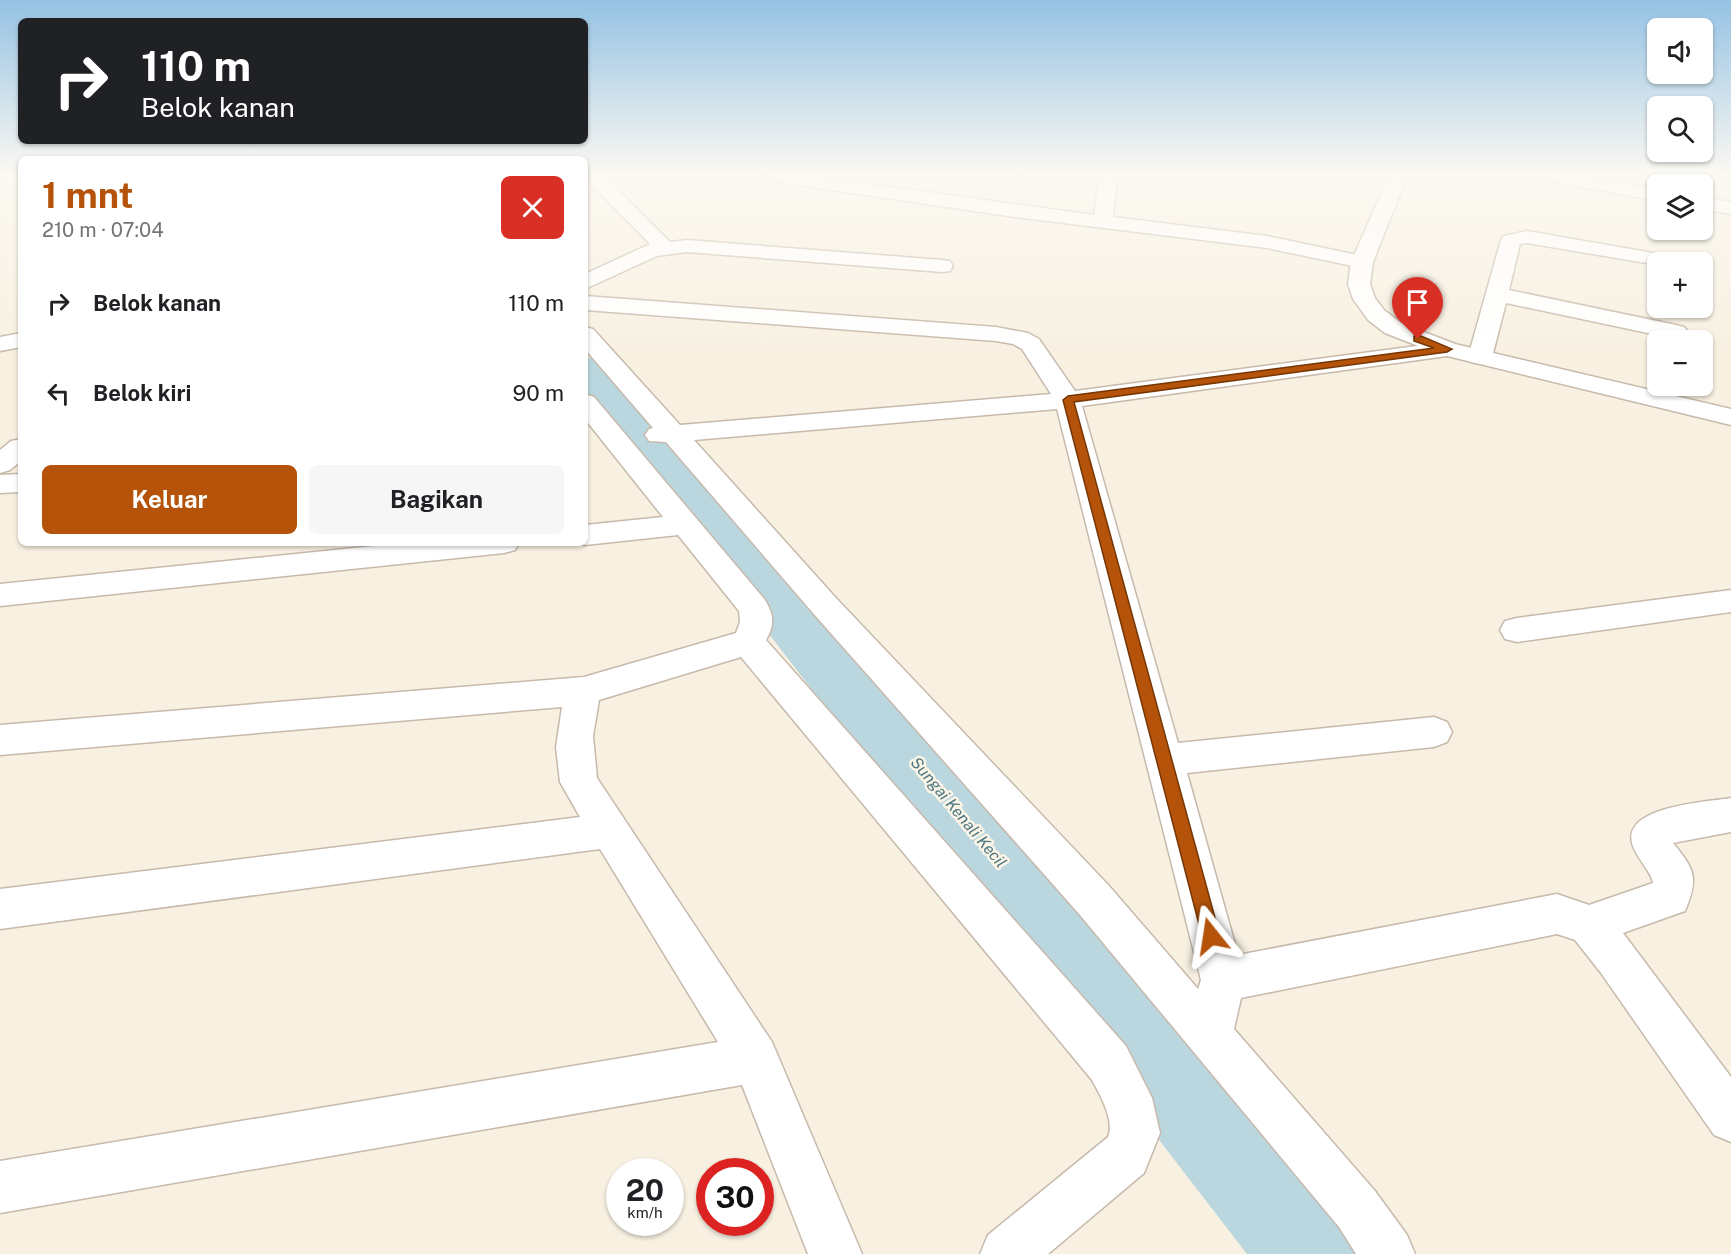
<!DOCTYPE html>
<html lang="id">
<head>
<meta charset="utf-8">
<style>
  :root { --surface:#fff; --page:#f6f6f6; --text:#202124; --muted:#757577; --accent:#b45309 }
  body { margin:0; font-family:"Public Sans",sans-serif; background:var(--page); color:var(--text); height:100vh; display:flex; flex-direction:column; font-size:22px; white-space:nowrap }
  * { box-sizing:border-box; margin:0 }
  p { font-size:20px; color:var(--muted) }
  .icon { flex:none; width:33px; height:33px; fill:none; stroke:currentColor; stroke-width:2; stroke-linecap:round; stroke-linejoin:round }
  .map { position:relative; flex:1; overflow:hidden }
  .sheet { position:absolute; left:18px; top:156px; width:570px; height:390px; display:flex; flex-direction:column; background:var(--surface); border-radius:9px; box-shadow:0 2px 4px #0004 }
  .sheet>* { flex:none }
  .top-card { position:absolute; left:18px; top:18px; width:570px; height:126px; border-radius:9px; box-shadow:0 2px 4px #0004; background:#202124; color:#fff; overflow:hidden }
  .tools { position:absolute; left:1647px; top:18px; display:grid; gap:12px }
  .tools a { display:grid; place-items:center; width:66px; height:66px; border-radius:9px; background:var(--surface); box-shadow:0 2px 4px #0004; font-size:30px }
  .speed { position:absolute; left:606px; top:1158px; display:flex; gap:12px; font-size:30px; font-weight:700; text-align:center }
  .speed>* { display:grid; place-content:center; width:78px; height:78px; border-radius:50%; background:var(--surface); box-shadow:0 2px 4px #0004; line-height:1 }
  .speed small { font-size:15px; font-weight:400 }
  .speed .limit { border:9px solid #d22; background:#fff; color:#111 }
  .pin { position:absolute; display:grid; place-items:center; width:51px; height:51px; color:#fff; margin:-62px -26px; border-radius:50% 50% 50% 0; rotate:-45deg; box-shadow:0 0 6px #0007 }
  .pin .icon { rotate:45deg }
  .me { position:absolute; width:66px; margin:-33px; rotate:345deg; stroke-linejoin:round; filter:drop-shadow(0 0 4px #0008) }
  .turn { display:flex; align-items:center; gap:21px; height:126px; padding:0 24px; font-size:27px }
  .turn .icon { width:78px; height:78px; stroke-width:2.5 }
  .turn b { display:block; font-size:42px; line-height:51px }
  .round { display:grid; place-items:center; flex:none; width:63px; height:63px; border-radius:9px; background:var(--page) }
  .head { display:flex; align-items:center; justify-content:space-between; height:102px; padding:0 24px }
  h1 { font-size:36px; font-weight:700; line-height:45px; color:var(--accent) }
  .button { display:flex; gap:12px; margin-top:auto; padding:12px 24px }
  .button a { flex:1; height:69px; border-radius:9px; background:var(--accent); color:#fff; font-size:24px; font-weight:700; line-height:69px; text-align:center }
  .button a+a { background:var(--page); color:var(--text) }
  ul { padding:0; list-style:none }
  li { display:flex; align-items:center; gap:18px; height:90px; padding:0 24px }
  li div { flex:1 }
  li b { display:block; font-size:22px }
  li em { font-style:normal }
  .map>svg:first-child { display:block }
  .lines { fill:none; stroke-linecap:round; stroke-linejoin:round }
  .river { fill:#bad7df; fill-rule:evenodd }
  .minor-casing { stroke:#c7b9ab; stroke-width:3 }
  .tertiary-casing { stroke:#c7b9ab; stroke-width:3 }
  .minor { fill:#fff; fill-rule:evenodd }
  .tertiary { fill:#fff; fill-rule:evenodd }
  .route { fill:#b45309; stroke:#753606; stroke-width:1.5 }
  .labels { text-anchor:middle; stroke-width:5; stroke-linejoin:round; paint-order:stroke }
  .water-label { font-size:16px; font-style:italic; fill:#4c7783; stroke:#fcf5e7 }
</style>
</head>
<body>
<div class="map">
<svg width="1731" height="1254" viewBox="0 0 1731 1254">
  <rect width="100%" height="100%" fill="#f8f1e2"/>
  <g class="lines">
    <!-- river -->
    <polygon class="river" points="585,357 606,363 689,458 794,563 1371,1209 1389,1254 1247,1254 742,599 643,488 585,414"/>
    <!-- minor casing -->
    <g class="minor-casing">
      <g id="minor">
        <polygon points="585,174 602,174 670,242 687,240 942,260 950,261 953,266 950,271 942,272 687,252 657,256 585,289 585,274 650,244 585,178"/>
        <polygon points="746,174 796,174 1094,215 1100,174 1118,174 1113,217 1267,236 1362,256 1369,258 1373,262 1369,266 1362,268 1267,248 1015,217 755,179 749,178"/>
        <polygon points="1529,174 1571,174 1658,189 1658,201 1538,179 1532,178"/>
        <polygon points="1702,197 1731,202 1731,214 1702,209"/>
        <polygon points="1527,231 1682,258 1685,262 1658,262 1658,265 1527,243 1520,244 1509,290 1676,325 1684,327 1688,332 1684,337 1676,339 1506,303 1492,357 1489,362 1480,364 1471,362 1468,357 1501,240 1504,236"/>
        <path d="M585 296 996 327 1028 333 1039 339 1075 391 1447 342 1455 344 1459 349 1455 354 1447 356 1082 406 1178 743 1434 717 1447 722 1452 732 1447 742 1434 747 1187 773 1238 955 1557 894 1589 905 1653 883C1652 872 1635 857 1632 843 1623 806 1707 802 1731 798V832L1673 843C1695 870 1699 878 1685 911L1623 933 1731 1077V1142L1714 1135 1601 973 1575 940 1557 934 1241 998 1234 1029 1375 1191 1407 1235 1415 1254H1356L1339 1227 1080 915 813 613 666 442 649 441 645 435 649 429 653 428 585 349V327L593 329 680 425 1051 394 1022 349 1013 344 996 341 585 310ZM1057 409 1201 980 1198 989 1110 887 835 597 694 440Z"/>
        <polygon points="21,333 21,347 0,351 0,337"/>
        <path d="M585 394 594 397 765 600C774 615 775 625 766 640L1126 1046 1152 1098 1160 1133 1144 1173 1048 1254H980L988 1235 1108 1137C1115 1120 1100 1095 1092 1080L741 657 599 700 593 736 597 778 772 1042 862 1254H808L742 1085 0 1213V1161L718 1042 600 849 0 929V889L580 817 560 782 556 747 562 707 0 755V725L584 677 736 633 740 622 739 611 678 535 585 545 578 543H585V525L663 517 585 419Z"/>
        <polygon points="21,439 21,461 10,470 0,473 0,450 11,441"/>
        <polygon points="21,474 21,492 0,493 0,475"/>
        <polygon points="403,543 519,543 515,550 504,553 0,606 0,584"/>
        <polygon points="1731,590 1731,612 1517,642 1505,639 1500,630 1505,621 1517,618"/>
      </g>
    </g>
    <!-- tertiary casing -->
    <g class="tertiary-casing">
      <polygon id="tertiary" points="1390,174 1408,174 1373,262 1370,284 1375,298 1384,310 1401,323 1455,344 1731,409 1731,425 1439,354 1385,333 1368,320 1353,299 1348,284 1351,262"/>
    </g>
    <!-- minor -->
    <use href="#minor" class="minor"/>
    <!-- tertiary -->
    <use href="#tertiary" class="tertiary"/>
  </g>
  <!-- sky -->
  <linearGradient id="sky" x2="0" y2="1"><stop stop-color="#95c2e4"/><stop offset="0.5" stop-color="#fcf9f2"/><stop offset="1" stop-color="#fcf9f2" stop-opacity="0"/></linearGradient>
  <rect width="1731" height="350" fill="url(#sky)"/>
  <!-- route -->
  <polygon class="route" points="1414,336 1421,336 1452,349 1447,352 1074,402 1220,936 1217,942 1211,944 1205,942 1202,936 1063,400 1068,396 1434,348 1414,341"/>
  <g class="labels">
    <!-- water labels -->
    <g class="water-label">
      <text transform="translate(959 812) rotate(50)" y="6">Sungai Kenali Kecil</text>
    </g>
  </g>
</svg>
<div class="tools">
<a><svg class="icon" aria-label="sound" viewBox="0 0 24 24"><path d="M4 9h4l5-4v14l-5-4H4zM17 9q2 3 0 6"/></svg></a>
<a><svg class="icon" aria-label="search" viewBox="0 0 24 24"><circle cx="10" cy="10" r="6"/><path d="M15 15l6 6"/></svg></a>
<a><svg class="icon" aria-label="layers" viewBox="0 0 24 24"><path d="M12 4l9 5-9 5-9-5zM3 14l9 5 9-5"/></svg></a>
<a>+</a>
<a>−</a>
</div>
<div class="speed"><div>20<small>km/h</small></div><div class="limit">30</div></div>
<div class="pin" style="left:1418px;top:339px;background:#d93025"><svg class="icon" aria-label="arrive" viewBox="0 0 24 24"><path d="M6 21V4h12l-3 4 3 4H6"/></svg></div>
<svg class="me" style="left:1211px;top:936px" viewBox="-20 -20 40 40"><path d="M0-17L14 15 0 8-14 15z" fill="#b45309" stroke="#fff" stroke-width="4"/></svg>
<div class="top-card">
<div class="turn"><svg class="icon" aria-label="right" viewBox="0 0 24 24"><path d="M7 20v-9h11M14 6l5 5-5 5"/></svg><div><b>110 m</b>Belok kanan</div></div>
</div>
<section class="sheet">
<div class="head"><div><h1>1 mnt</h1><p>210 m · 07:04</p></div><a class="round" style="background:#d93025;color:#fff"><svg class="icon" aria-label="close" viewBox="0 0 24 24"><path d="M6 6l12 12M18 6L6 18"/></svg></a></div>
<ul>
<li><svg class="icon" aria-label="right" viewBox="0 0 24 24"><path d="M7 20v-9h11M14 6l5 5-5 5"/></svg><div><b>Belok kanan</b></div><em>110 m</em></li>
<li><svg class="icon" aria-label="left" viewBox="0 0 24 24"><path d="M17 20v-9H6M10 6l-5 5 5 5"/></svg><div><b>Belok kiri</b></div><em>90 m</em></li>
</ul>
<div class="button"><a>Keluar</a><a>Bagikan</a></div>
</section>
</div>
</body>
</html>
